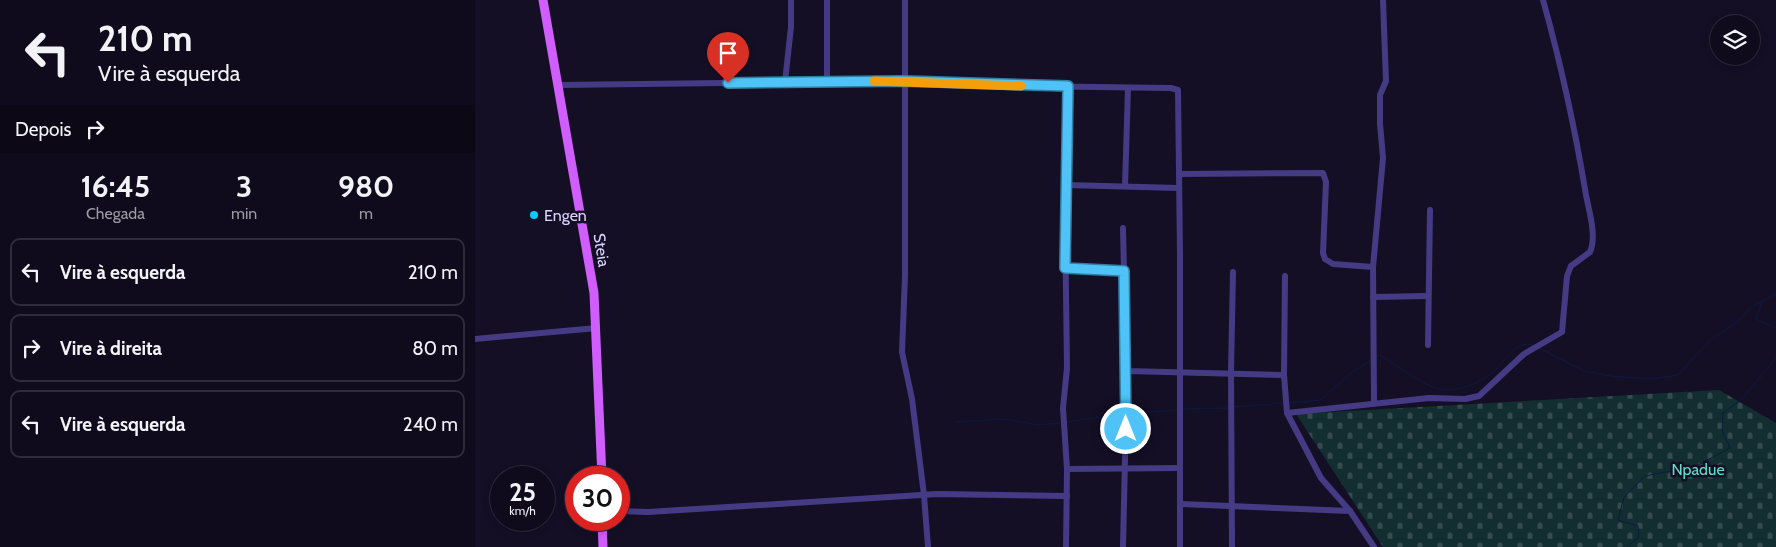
<!DOCTYPE html>
<html lang="pt">
<head>
<meta charset="utf-8">
<style>
  :root { --surface:#100b1c; --page:#191425; --text:#f1f3f6; --muted:#9c9ba3; --line:#302b3b }
  body { margin:0; font-family:Cabin,sans-serif; background:var(--page); color:var(--text); height:100vh; display:flex; flex-direction:column; font-size:19px; white-space:nowrap }
  * { box-sizing:border-box; margin:0 }
  p { font-size:16px; color:var(--muted) }
  .icon { flex:none; width:28px; height:28px; fill:none; stroke:currentColor; stroke-width:2; stroke-linecap:round; stroke-linejoin:round }
  .map { position:relative; flex:1; overflow:hidden }
  .side { display:flex; flex-direction:column; background:var(--surface); width:475px }
  .side>* { flex:none }
  .hud { background:#100b1c; color:var(--text); overflow:hidden }
  .tools { position:absolute; left:1235px; top:15px; display:grid; gap:10px }
  .tools a { display:grid; place-items:center; width:50px; height:50px; border-radius:50%; background:var(--surface); box-shadow:0 2px 8px #0003,0 0 0 1px var(--line); font-size:25px }
  .speed { position:absolute; left:15px; top:466px; display:flex; gap:10px; font-size:25px; font-weight:700; text-align:center }
  .speed>* { display:grid; place-content:center; width:65px; height:65px; border-radius:50%; background:var(--surface); box-shadow:0 2px 8px #0003,0 0 0 1px var(--line); line-height:1 }
  .speed small { font-size:12px; font-weight:400 }
  .speed .limit { border:8px solid #d22; background:#fff; color:#111 }
  .pin { position:absolute; display:grid; place-items:center; width:42px; height:42px; color:#fff; margin:-51px -21px; border-radius:50% 50% 50% 0; rotate:-45deg; box-shadow:0 0 5px #0007 }
  .pin .icon { rotate:45deg }
  .me { position:absolute; width:55px; margin:-28px; rotate:0deg; stroke-linejoin:round; filter:drop-shadow(0 0 4px #0008) }
  .turn { display:flex; align-items:center; gap:18px; height:105px; padding:0 15px; font-size:22px }
  .turn .icon { width:65px; height:65px; stroke-width:2.5 }
  .turn b { display:block; font-size:35px; line-height:42px }
  .then { display:flex; align-items:center; height:48px; padding:0 15px; background:#0003; gap:10px; font-size:19px }
  .eta { display:flex; justify-content:space-evenly; align-items:center; height:85px; text-align:center }
  .eta b { font-size:30px; font-weight:700; line-height:35px }
  ul { padding:0; list-style:none }
  li { display:flex; align-items:center; gap:15px; height:68px; margin:0 10px 8px; padding:0 5px; border:2px solid var(--line); border-radius:10px }
  li div { flex:1 }
  li b { display:block; font-size:19px }
  li em { font-style:normal }
  main { display:flex; flex:1; min-height:0 }
  .map>svg:first-child { display:block }
  .cemetery { fill:url(#cemetery-stones) }
  .lines { fill:none; stroke-linecap:round; stroke-linejoin:round }
  .stream { stroke:#0b1a43; stroke-width:1 }
  .minor { stroke:#453b84; stroke-width:6 }
  .major { stroke:#cf5efd; stroke-width:9 }
  .route-casing { stroke:#337fa1; stroke-width:12 }
  .route { stroke:#4fc3f7; stroke-width:9 }
  .slow { stroke:#f59e0b; stroke-width:9 }
  .poi-dot { fill:#04ccfb; stroke:#150f26; stroke-width:2 }
  .labels { text-anchor:middle; stroke-width:5; stroke-linejoin:round; paint-order:stroke }
  .poi-label { font-size:16px; fill:#ddd5fe; stroke:#150f26; text-anchor:start }
  .street-label { font-size:16px; fill:#ddd5fe; stroke:#150f26 }
  .park-label { font-size:16px; fill:#61deca; stroke:#150f26 }
</style>
</head>
<body>
<main>
<section class="side">
<div class="hud">
<div class="turn"><svg class="icon" aria-label="left" viewBox="0 0 24 24"><path d="M17 20v-9H6M10 6l-5 5 5 5"/></svg><div><b>210 m</b>Vire à esquerda</div></div>
<div class="then">Depois<svg class="icon" aria-label="right" viewBox="0 0 24 24"><path d="M7 20v-9h11M14 6l5 5-5 5"/></svg></div>
</div>
<div class="eta">
<div><b>16:45</b><p>Chegada</p></div>
<div><b>3</b><p>min</p></div>
<div><b>980</b><p>m</p></div>
</div>
<ul>
<li><svg class="icon" aria-label="left" viewBox="0 0 24 24"><path d="M17 20v-9H6M10 6l-5 5 5 5"/></svg><div><b>Vire à esquerda</b></div><em>210 m</em></li>
<li><svg class="icon" aria-label="right" viewBox="0 0 24 24"><path d="M7 20v-9h11M14 6l5 5-5 5"/></svg><div><b>Vire à direita</b></div><em>80 m</em></li>
<li><svg class="icon" aria-label="left" viewBox="0 0 24 24"><path d="M17 20v-9H6M10 6l-5 5 5 5"/></svg><div><b>Vire à esquerda</b></div><em>240 m</em></li>
</ul>
</section>
<div class="map">
<svg width="1301" height="547" viewBox="0 0 1301 547">
  <defs>
    <pattern id="cemetery-stones" width="16" height="16" patternUnits="userSpaceOnUse" patternTransform="scale(1.25)"><rect width="16" height="16" fill="#132e30"/><path d="M2 7V4a2 2 0 0 1 4 0v3zM10 15v-3a2 2 0 0 1 4 0v3z" fill="#354b4f"/></pattern>
  </defs>
  <rect width="100%" height="100%" fill="#150f26"/>
  <!-- cemetery -->
  <polygon class="cemetery" points="1244,390 1301,423 1301,547 908,547 821,414"/>
  <g class="lines">
    <!-- stream -->
    <g class="stream">
      <polyline points="1287,302 1281,319 1301,328"/>
      <polyline points="1064,348 1109,371 1135,376 1175,379 1203,375 1235,340 1261,323 1276,307 1301,294"/>
      <path d="M901 357 904 355C920 364 942 381 958 387 977 395 1004 385 1019 371 1030 361 1040 340 1058 345"/>
      <polyline points="813,403 845,400 876,373 895,361"/>
      <polyline points="758,407 809,403"/>
      <polyline points="708,409 754,408"/>
      <polyline points="654,414 702,410"/>
      <polyline points="480,422 529,419 564,425 585,423"/>
      <polyline points="592,422 647,414"/>
      <polyline points="1152,547 1164,537 1163,526 1143,520 1149,497 1170,476 1221,466 1255,448 1247,430 1248,413 1267,399 1301,358"/>
    </g>
    <!-- minor -->
    <g class="minor">
      <polyline points="430,0 430,276 427,352 437,399 449,495 453,547"/>
      <polyline points="310,82 316,27 316,0"/>
      <polyline points="352,82 352,0"/>
      <polyline points="83,85 429,81 547,86 696,88 703,90 705,255 705,547"/>
      <polyline points="704,174 848,173 851,182 848,253 850,259 858,264 898,267 908,158 905,124 905,95 911,81 908,0"/>
      <polyline points="591,185 704,188"/>
      <polyline points="650,186 653,88"/>
      <polyline points="648,228 649,271"/>
      <polyline points="898,267 899,403"/>
      <polyline points="591,269 649,271 652,371 809,375"/>
      <polyline points="810,276 809,375 812,413 846,478 875,511 899,547"/>
      <polyline points="898,297 953,296"/>
      <polyline points="0,339 122,328"/>
      <polyline points="953,345 955,210"/>
      <path d="M812 413 954 398 990 399 1004 396 1049 354 1087 332 1092 276 1096 266 1115 252C1122 236 1114 211 1111 195 1100 129 1086 64 1068 0"/>
      <polyline points="592,469 705,468"/>
      <polyline points="706,504 875,511"/>
      <polyline points="144,511 173,512 462,494 592,496"/>
      <polyline points="591,547 592,469 588,408 592,368 590,217 593,86"/>
      <polyline points="648,547 652,371"/>
      <polyline points="757,547 756,372 758,272"/>
    </g>
    <!-- major -->
    <g class="major">
      <polyline points="68,0 119,293 127,478"/>
      <polyline points="127,520 128,547"/>
    </g>
  </g>
  <g class="lines">
    <!-- route casing -->
    <g class="route-casing">
      <polyline id="route" points="253,83 429,81 593,86 590,268 649,271 651,429"/>
    </g>
    <!-- route -->
    <use href="#route" class="route"/>
    <!-- slow -->
    <polyline class="slow" points="399,81 546,86"/>
  </g>
  <!-- markers -->
  <circle class="poi-dot" cx="59" cy="215" r="5"/>
  <g class="labels">
    <!-- poi labels -->
    <g class="poi-label">
      <text x="69" y="221">Engen</text>
    </g>
    <!-- street labels -->
    <g class="street-label">
      <text transform="translate(127 250) rotate(81)" y="6">Steia</text>
    </g>
    <!-- park labels -->
    <g class="park-label">
      <text x="1223" y="475">Npadue</text>
    </g>
  </g>
</svg>
<div class="tools">
<a><svg class="icon" aria-label="layers" viewBox="0 0 24 24"><path d="M12 4l9 5-9 5-9-5zM3 14l9 5 9-5"/></svg></a>
</div>
<div class="speed"><div>25<small>km/h</small></div><div class="limit">30</div></div>
<div class="pin" style="left:253px;top:83px;background:#d93025"><svg class="icon" aria-label="arrive" viewBox="0 0 24 24"><path d="M6 21V4h12l-3 4 3 4H6"/></svg></div>
<svg class="me" style="left:651px;top:429px" viewBox="-20 -20 40 40"><circle r="17" fill="#4fc3f7" stroke="#fff" stroke-width="3"/><path d="M0-11L8 9 0 5-8 9z" fill="#fff"/></svg>
</div>
</main>
</body>
</html>
